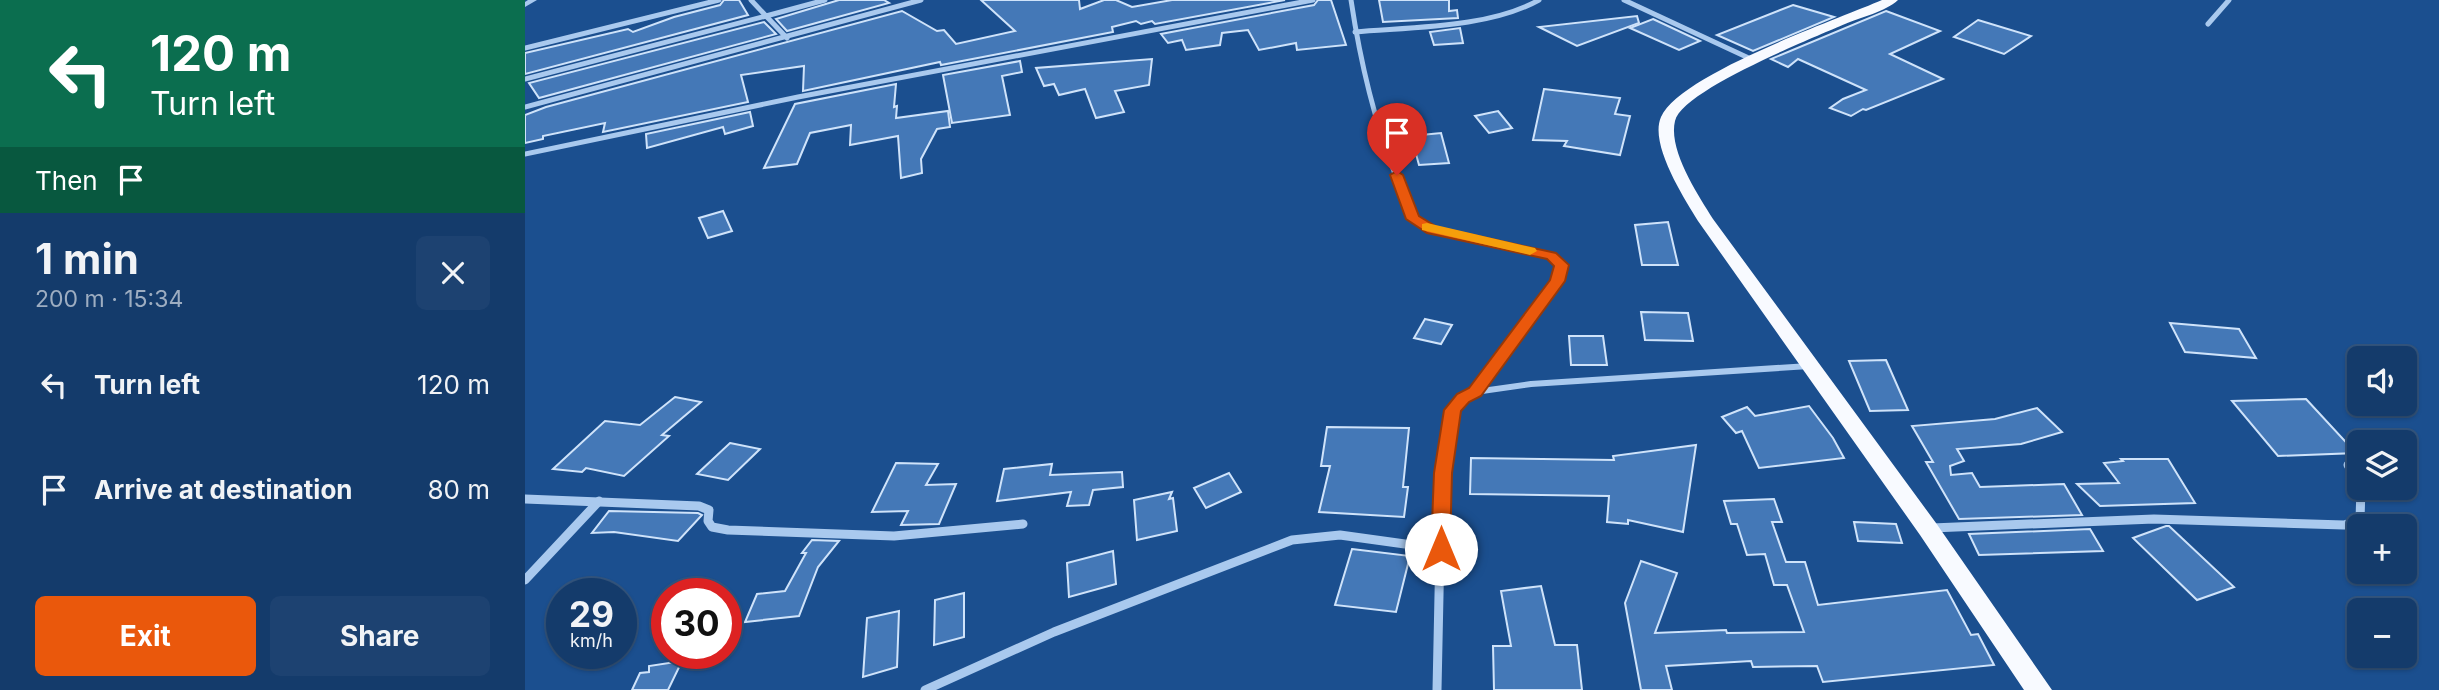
<!DOCTYPE html>
<html lang="en">
<head>
<meta charset="utf-8">
<style>
  :root { --surface:#143b6b; --page:#1d4271; --text:#f1f3f6; --muted:#9dadc1; --line:#33557e; --accent:#ea580c }
  body { margin:0; font-family:Inter,sans-serif; background:var(--page); color:var(--text); height:100vh; display:flex; flex-direction:column; font-size:26px; white-space:nowrap }
  * { box-sizing:border-box; margin:0 }
  p { font-size:23px; color:var(--muted) }
  .icon { flex:none; width:38px; height:38px; fill:none; stroke:currentColor; stroke-width:2; stroke-linecap:round; stroke-linejoin:round }
  .map { position:relative; flex:1; overflow:hidden }
  .panel { display:flex; flex-direction:column; background:var(--surface); width:525px }
  .panel>* { flex:none }
  .top-card { background:#0b6e4f; color:#fff; overflow:hidden }
  .tools { position:absolute; left:1822px; top:346px; display:grid; gap:14px }
  .tools a { display:grid; place-items:center; width:70px; height:70px; border-radius:10px; background:var(--surface); box-shadow:0 2px 5px #0004,0 0 0 2px var(--line); font-size:35px }
  .speed { position:absolute; left:21px; top:578px; display:flex; gap:14px; font-size:35px; font-weight:700; text-align:center }
  .speed>* { display:grid; place-content:center; width:91px; height:91px; border-radius:50%; background:var(--surface); box-shadow:0 2px 5px #0004,0 0 0 2px var(--line); line-height:1 }
  .speed small { font-size:18px; font-weight:400 }
  .speed .limit { border:10px solid #d22; background:#fff; color:#111 }
  .pin { position:absolute; display:grid; place-items:center; width:60px; height:60px; color:#fff; margin:-72px -30px; border-radius:50% 50% 50% 0; rotate:-45deg; box-shadow:0 0 7px #0007 }
  .pin .icon { rotate:45deg }
  .me { position:absolute; width:77px; margin:-38px; rotate:0deg; stroke-linejoin:round; filter:drop-shadow(0 0 5px #0008) }
  .turn { display:flex; align-items:center; gap:24px; height:147px; padding:0 35px; font-size:32px }
  .turn .icon { width:91px; height:91px; stroke-width:2.5 }
  .turn b { display:block; font-size:49px; line-height:60px }
  .then { display:flex; align-items:center; height:66px; padding:0 35px; background:#0003; gap:14px; font-size:26px }
  .round { display:grid; place-items:center; flex:none; width:74px; height:74px; border-radius:10px; background:var(--page) }
  .headline { display:flex; align-items:center; justify-content:space-between; height:119px; padding:0 35px }
  h1 { font-size:42px; font-weight:700; line-height:52px }
  .button { display:flex; gap:14px; margin-top:auto; padding:14px 35px }
  .button a { flex:1; height:80px; border-radius:10px; background:var(--accent); color:#fff; font-size:28px; font-weight:700; line-height:80px; text-align:center }
  .button a+a { background:var(--page); color:var(--text) }
  ul { padding:0; list-style:none }
  li { display:flex; align-items:center; gap:21px; height:105px; padding:0 35px }
  li div { flex:1 }
  li b { display:block; font-size:26px }
  li em { font-style:normal }
  main { display:flex; flex:1; min-height:0 }
  .map>svg:first-child { display:block }
  .building { fill:#4478b7; stroke:#cfe3fa; stroke-width:2 }
  .lines { fill:none; stroke-linecap:round; stroke-linejoin:round }
  .minor-far2 { stroke:#a9c9ee; stroke-width:5 }
  .minor-far1 { stroke:#a9c9ee; stroke-width:6 }
  .minor { stroke:#a9c9ee; stroke-width:9 }
  .tertiary { fill:#a9c9ee; fill-rule:evenodd }
  .trunk { fill:#f8faff; fill-rule:evenodd }
  .route { fill:#ea580c; stroke:#983908; stroke-width:2 }
  .slow { fill:#f59e0b }
</style>
</head>
<body>
<main>
<section class="panel">
<div class="top-card">
<div class="turn"><svg class="icon" aria-label="left" viewBox="0 0 24 24"><path d="M17 20v-9H6M10 6l-5 5 5 5"/></svg><div><b>120 m</b>Turn left</div></div>
<div class="then">Then<svg class="icon" aria-label="arrive" viewBox="0 0 24 24"><path d="M6 21V4h12l-3 4 3 4H6"/></svg></div>
</div>
<div class="headline"><div><h1>1 min</h1><p>200 m · 15:34</p></div><a class="round"><svg class="icon" aria-label="close" viewBox="0 0 24 24"><path d="M6 6l12 12M18 6L6 18"/></svg></a></div>
<ul>
<li><svg class="icon" aria-label="left" viewBox="0 0 24 24"><path d="M17 20v-9H6M10 6l-5 5 5 5"/></svg><div><b>Turn left</b></div><em>120 m</em></li>
<li><svg class="icon" aria-label="arrive" viewBox="0 0 24 24"><path d="M6 21V4h12l-3 4 3 4H6"/></svg><div><b>Arrive at destination</b></div><em>80 m</em></li>
</ul>
<div class="button"><a>Exit</a><a>Share</a></div>
</section>
<div class="map">
<svg width="1914" height="690" viewBox="0 0 1914 690">
  <rect width="100%" height="100%" fill="#1b4f8f"/>
  <!-- building -->
  <g class="building">
    <polygon points="199,0 214,0 223,15 0,74 0,53 103,29 108,32 149,17 195,5"/>
    <polygon points="314,0 359,0 364,3 262,31 251,19"/>
    <polygon points="456,0 554,0 555,9 579,0 591,0 607,7 647,0 760,0 630,24 627,21 616,24 611,21 587,27 588,32 416,65 415,62 278,91 279,66 216,75 223,102 78,132 80,123 18,136 18,139 0,143 0,115 21,107 377,11 412,31 419,30 431,44 490,31"/>
    <polygon points="793,0 806,0 821,45 772,50 771,43 734,50 723,30 697,33 695,45 661,50 657,40 643,43 636,34 789,5"/>
    <polygon points="854,0 924,0 924,11 932,10 933,18 858,22"/>
    <polygon points="1268,5 1309,17 1228,51 1192,35"/>
    <polygon points="1361,11 1415,31 1365,54 1418,79 1341,110 1338,109 1326,116 1305,108 1318,99 1341,90 1273,59 1263,67 1246,59"/>
    <polygon points="1112,16 1114,23 1052,46 1014,27"/>
    <polygon points="1128,19 1175,41 1154,50 1105,28"/>
    <polygon points="1453,20 1506,36 1479,54 1429,37"/>
    <polygon points="239,22 251,34 14,98 4,83"/>
    <polygon points="935,28 938,43 909,45 905,32"/>
    <polygon points="627,59 624,85 590,91 599,112 571,118 560,89 534,95 529,84 519,86 511,68"/>
    <polygon points="495,61 497,72 477,76 485,115 427,123 418,75"/>
    <polygon points="371,84 369,107 372,106 371,118 423,111 425,127 412,129 396,159 397,173 376,178 373,136 325,145 326,125 285,133 272,164 239,168 270,104"/>
    <polygon points="1019,89 1095,98 1090,114 1105,116 1095,155 1039,146 1042,141 1008,140"/>
    <polygon points="973,111 987,128 964,133 950,116"/>
    <polygon points="225,112 228,126 200,134 198,127 122,148 121,134"/>
    <polygon points="916,133 924,163 894,165 886,136"/>
    <polygon points="198,211 207,231 183,238 174,218"/>
    <polygon points="1143,222 1153,265 1117,265 1110,225"/>
    <polygon points="1116,312 1163,313 1168,341 1120,340"/>
    <polygon points="900,319 927,325 916,344 889,338"/>
    <polygon points="1645,323 1714,329 1731,358 1660,352"/>
    <polygon points="1044,336 1078,336 1082,365 1046,365"/>
    <polygon points="1361,360 1383,410 1345,411 1324,361"/>
    <polygon points="150,397 176,402 137,435 144,436 99,476 61,468 57,472 28,469 80,421 115,425"/>
    <polygon points="1781,399 1831,453 1753,456 1707,401"/>
    <polygon points="1284,406 1308,438 1319,458 1234,468 1217,431 1211,433 1197,417 1222,407 1230,416"/>
    <polygon points="1512,408 1537,432 1496,444 1432,449 1439,461 1425,466 1426,475 1447,473 1455,487 1539,484 1557,515 1434,519 1401,462 1408,462 1387,426 1470,419"/>
    <polygon points="802,427 884,428 878,487 883,487 879,517 794,512 805,466 796,466"/>
    <polygon points="205,443 235,449 203,480 172,474"/>
    <polygon points="1171,445 1158,532 1103,520 1103,524 1082,522 1084,496 945,494 946,458 1089,460 1088,456"/>
    <polygon points="1596,459 1643,459 1670,503 1575,506 1552,484 1594,483 1579,463 1598,461"/>
    <polygon points="371,463 413,464 401,485 431,484 414,524 376,525 383,511 347,512"/>
    <polygon points="527,464 525,475 597,472 598,487 568,490 564,505 542,506 546,492 472,501 479,469"/>
    <polygon points="704,473 716,492 681,508 669,488"/>
    <polygon points="647,492 644,499 648,498 652,531 612,540 609,500"/>
    <polygon points="1249,499 1257,522 1247,522 1261,562 1280,562 1293,605 1422,590 1446,635 1453,634 1469,665 1298,682 1292,666 1228,667 1226,661 1141,666 1147,690 1116,690 1100,603 1116,561 1152,573 1130,633 1201,630 1202,633 1279,632 1262,585 1249,585 1240,554 1222,555 1212,524 1206,524 1199,501"/>
    <polygon points="84,511 173,513 177,515 153,541 89,532 67,533"/>
    <polygon points="1329,522 1371,524 1377,543 1333,541"/>
    <polygon points="1641,526 1644,526 1709,587 1672,600 1608,538"/>
    <polygon points="1565,529 1578,551 1454,555 1444,534"/>
    <polygon points="287,540 314,541 293,567 274,616 220,622 232,594 260,591 281,553 277,553"/>
    <polygon points="827,549 885,556 871,612 810,605"/>
    <polygon points="588,551 591,584 544,597 542,563"/>
    <polygon points="1016,586 1030,645 1052,645 1057,690 969,690 968,646 986,646 976,591"/>
    <polygon points="439,593 439,637 409,645 410,600"/>
    <polygon points="374,611 372,667 338,677 342,618"/>
    <polygon points="157,661 143,690 107,690 115,673 124,672 124,666"/>
  </g>
  <g class="lines">
    <!-- minor-far2 -->
    <g class="minor-far2">
      <polyline points="226,0 241,16 300,0"/>
      <path d="M826 0C835 60 848 117 870 174"/>
      <polyline points="1099,0 1228,60"/>
      <polyline points="1683,24 1704,0"/>
      <path d="M830 32C887 27 964 28 1014 0"/>
      <polyline points="0,48 194,0"/>
      <polyline points="0,79 241,16 262,38"/>
      <polyline points="0,107 396,0"/>
      <polyline points="0,154 273,97 788,0"/>
    </g>
    <!-- minor-far1 -->
    <g class="minor-far1">
      <polyline points="870,172 888,219 907,230 1026,256 1037,265 1032,281 950,392"/>
      <polyline points="937,399 950,392 1006,384 1284,366"/>
    </g>
    <!-- minor -->
    <g class="minor">
      <polyline points="1823,465 1834,480"/>
      <polyline points="0,499 174,506 184,510 183,521 187,527 203,530 369,536 498,524"/>
      <polyline points="1407,528 1629,519 1819,525 1835,520 1836,488"/>
      <polyline points="0,580 74,501"/>
      <polyline points="400,690 529,632 767,540 815,535 916,549"/>
      <polyline points="912,690 916,500 920,446 927,410 940,397"/>
    </g>
    <!-- tertiary -->
    <polygon class="tertiary" points="3,0 12,0 0,7 0,2"/>
    <!-- trunk -->
    <path class="trunk" d="M1357 0H1373C1360 12 1336 17 1320 24 1288 38 1157 90 1150 121 1143 150 1173 195 1188 219L1411 523 1527 690H1499L1395 535 1173 221C1159 198 1124 144 1136 117 1155 74 1311 20 1357 0Z"/>
  </g>
  <!-- route -->
  <polygon class="route" points="872,171 878,175 894,216 912,227 1031,253 1044,265 1040,281 956,396 944,402 936,411 927,473 925,549 923,554 916,557 909,554 906,549 909,473 919,410 932,394 944,388 1025,280 1029,266 1022,259 902,233 881,219 865,175"/>
  <!-- slow -->
  <polygon class="slow" points="902,223 1010,248 1012,251 1005,255 897,230 897,224"/>
</svg>
<div class="tools">
<a><svg class="icon" aria-label="sound" viewBox="0 0 24 24"><path d="M4 9h4l5-4v14l-5-4H4zM17 9q2 3 0 6"/></svg></a>
<a><svg class="icon" aria-label="layers" viewBox="0 0 24 24"><path d="M12 4l9 5-9 5-9-5zM3 14l9 5 9-5"/></svg></a>
<a>+</a>
<a>−</a>
</div>
<div class="speed"><div>29<small>km/h</small></div><div class="limit">30</div></div>
<div class="pin" style="left:872px;top:175px;background:#d93025"><svg class="icon" aria-label="arrive" viewBox="0 0 24 24"><path d="M6 21V4h12l-3 4 3 4H6"/></svg></div>
<svg class="me" style="left:916px;top:549px" viewBox="-20 -20 40 40"><circle r="19" fill="#fff"/><path d="M0-13L10 11 0 6-10 11z" fill="#ea580c"/></svg>
</div>
</main>
</body>
</html>
